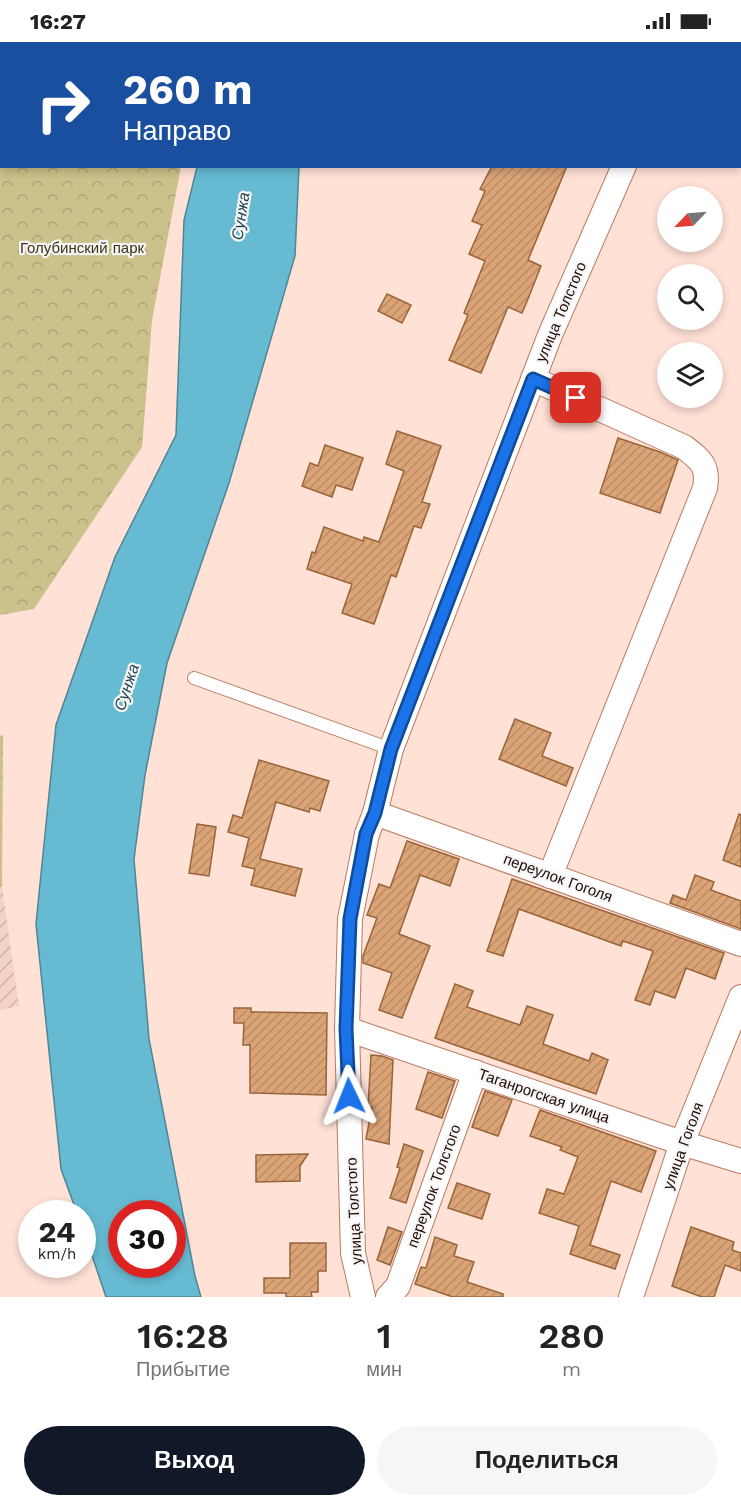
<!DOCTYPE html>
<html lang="ru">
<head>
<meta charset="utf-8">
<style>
  :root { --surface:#fff; --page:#f6f6f6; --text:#222; --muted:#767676; --accent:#111827 }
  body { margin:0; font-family:"Work Sans",sans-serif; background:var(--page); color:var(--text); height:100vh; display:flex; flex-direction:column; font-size:22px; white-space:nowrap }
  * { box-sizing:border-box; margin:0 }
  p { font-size:20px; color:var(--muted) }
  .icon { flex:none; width:33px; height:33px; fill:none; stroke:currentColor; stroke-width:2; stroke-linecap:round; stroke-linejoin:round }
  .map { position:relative; height:1255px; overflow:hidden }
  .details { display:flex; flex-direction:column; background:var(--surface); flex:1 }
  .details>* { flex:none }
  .banner { position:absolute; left:0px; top:0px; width:741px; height:126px; box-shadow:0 3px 9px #0003; background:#1a4fa0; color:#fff; overflow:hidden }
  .needle { width:39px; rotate:245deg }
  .buttons { position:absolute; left:657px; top:144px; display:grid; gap:12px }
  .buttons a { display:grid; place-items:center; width:66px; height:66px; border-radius:50%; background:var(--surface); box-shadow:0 3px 9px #0003; font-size:30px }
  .speed { position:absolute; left:18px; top:1158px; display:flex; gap:12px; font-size:30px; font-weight:700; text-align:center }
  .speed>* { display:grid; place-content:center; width:78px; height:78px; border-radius:50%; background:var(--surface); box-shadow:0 3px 9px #0003; line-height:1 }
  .speed small { font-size:15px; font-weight:400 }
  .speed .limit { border:9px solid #d22; background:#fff; color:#111 }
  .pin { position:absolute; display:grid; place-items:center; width:51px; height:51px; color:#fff; margin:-26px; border-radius:12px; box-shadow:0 3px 9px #0006 }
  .me { position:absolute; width:66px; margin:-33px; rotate:358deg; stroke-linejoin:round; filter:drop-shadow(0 0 4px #0008) }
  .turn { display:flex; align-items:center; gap:21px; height:126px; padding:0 24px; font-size:27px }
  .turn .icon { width:78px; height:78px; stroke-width:2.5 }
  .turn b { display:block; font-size:42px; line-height:51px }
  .eta { display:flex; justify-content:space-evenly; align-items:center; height:102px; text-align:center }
  .eta b { font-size:36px; font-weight:600; line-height:42px }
  .action { display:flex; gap:12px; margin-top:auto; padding:12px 24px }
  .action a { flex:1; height:69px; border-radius:36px; background:var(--accent); color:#fff; font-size:24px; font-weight:600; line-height:69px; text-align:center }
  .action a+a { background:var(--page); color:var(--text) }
  .status { display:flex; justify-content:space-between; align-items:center; height:42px; padding:0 30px; background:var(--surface); direction:ltr }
  .status svg { height:16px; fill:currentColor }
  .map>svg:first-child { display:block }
  .industrial { fill:url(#industrial-furrows) }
  .grass { fill:url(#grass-dots) }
  .forest { fill:url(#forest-crowns) }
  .water { fill:#66bad2; stroke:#518594; stroke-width:1.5; fill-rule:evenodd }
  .building { fill:url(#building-hatch); stroke:#996438; stroke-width:1.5 }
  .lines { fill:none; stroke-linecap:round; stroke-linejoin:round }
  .lane-casing { stroke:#bb7962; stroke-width:14 }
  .street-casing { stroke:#bb7962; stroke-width:26 }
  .secondary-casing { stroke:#bb7962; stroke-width:35 }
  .lane { stroke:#fff; stroke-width:12 }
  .street { stroke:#fff; stroke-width:24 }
  .secondary { stroke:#fff; stroke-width:33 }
  .route-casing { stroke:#114b97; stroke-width:15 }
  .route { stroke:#1a73e8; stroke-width:10 }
  .labels { text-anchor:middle; stroke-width:4.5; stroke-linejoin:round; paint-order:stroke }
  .park-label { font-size:15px; fill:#3a3516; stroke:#f5f5f5 }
  .street-label { font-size:15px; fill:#200802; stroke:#f5f5f5 }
  .water-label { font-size:16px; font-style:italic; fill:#183f4a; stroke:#f5f5f5 }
</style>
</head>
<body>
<div class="status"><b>16:27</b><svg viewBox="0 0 49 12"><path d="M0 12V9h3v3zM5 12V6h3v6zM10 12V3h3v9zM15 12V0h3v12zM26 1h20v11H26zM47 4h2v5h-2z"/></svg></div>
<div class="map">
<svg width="741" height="1255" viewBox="0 0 741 1255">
  <defs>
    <pattern id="industrial-furrows" width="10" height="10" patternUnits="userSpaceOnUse" patternTransform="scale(1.5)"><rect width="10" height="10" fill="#f3d2c7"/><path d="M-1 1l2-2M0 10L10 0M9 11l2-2" fill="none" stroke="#d0b3a9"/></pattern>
    <pattern id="grass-dots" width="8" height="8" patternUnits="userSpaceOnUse" patternTransform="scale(1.5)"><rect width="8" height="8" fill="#cac18b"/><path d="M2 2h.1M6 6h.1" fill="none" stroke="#ada476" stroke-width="1.8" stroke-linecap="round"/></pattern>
    <pattern id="forest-crowns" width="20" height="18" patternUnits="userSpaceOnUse" patternTransform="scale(1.5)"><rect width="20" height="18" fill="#cac18b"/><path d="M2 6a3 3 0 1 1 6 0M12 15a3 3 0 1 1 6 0" fill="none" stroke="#ada476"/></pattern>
    <pattern id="building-hatch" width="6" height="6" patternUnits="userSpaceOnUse" patternTransform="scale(1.5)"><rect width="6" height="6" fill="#dba477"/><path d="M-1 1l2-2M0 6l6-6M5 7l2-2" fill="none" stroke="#bc8c65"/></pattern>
  </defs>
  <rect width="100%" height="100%" fill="#ffe1d6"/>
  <!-- industrial -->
  <polygon class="industrial" points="0,845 2,845 19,964 0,968"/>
  <!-- grass -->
  <polygon class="grass" points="3,693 2,845 0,845 0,694"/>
  <!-- forest -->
  <polygon class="forest" points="0,0 205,0 2,2 2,124 181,125 152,278 142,405 34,567 0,573"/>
  <!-- water -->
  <path class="water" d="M197 125H299L295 214 229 441 167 621 145 733 134 817 149 997 195 1234 201 1255H106L83 1187 82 1172 77 1171 61 1127 36 882 56 683 115 515 176 393 184 178ZM122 1172H172V1222H122Z"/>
  <!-- building -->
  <g class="building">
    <polygon points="492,124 567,124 528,218 541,224 528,257 522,271 508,265 481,331 449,318 468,273 464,271 485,219 469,212 482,183 472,179 485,149 480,147"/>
    <polygon points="387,252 411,263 402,281 378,269"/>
    <polygon points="397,389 441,404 422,460 430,462 421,486 414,484 396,535 391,533 374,582 342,571 352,542 307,527 312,510 315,511 324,485 363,499 364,495 379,500 404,429 386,422"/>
    <polygon points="618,396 660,410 678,418 660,471 600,451"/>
    <polygon points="325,403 363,416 352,448 336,443 332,455 302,444 310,421 318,424"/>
    <polygon points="515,677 551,691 542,714 573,726 566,744 499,717"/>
    <polygon points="259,718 329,739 320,769 310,766 309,770 276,760 260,817 302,827 295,854 251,843 255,827 242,824 249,796 228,790 233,773 242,776"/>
    <polygon points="739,772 741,773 741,825 723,818"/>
    <polygon points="197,782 216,785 209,834 189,831"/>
    <polygon points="407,799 459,817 450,844 420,833 399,892 430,904 402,976 379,968 392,931 363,921 363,914 377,876 367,873 379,842 390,846"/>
    <polygon points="695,833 714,840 711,848 741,859 741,887 670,861 673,853 686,858"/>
    <polygon points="512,837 724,911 715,937 686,926 675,956 655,949 650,963 635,958 653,909 623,899 621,904 519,867 503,914 487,909"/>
    <polygon points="455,942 473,949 467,965 520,983 527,964 553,973 543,1002 589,1019 592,1011 608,1018 596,1052 435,996"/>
    <polygon points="234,966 251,966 251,970 327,971 326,1053 250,1051 250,1003 243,1003 244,981 234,981"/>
    <polygon points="371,1013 382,1014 393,1018 389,1102 366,1097 372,1065 368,1065"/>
    <polygon points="428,1030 455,1039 442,1076 416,1067"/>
    <polygon points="485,1049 512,1058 498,1094 472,1085"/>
    <polygon points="540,1068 656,1109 641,1150 611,1139 590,1203 620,1213 615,1227 570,1212 579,1184 539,1171 547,1147 564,1152 578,1115 560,1108 562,1105 530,1094"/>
    <polygon points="404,1102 423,1109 406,1161 390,1156 400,1126 397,1125"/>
    <polygon points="308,1112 300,1124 300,1139 256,1140 256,1113"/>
    <polygon points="457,1141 490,1152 482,1177 448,1166"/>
    <polygon points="388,1185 402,1190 390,1223 377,1218"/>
    <polygon points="691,1185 734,1200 732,1208 741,1211 741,1229 725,1223 714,1255 702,1255 672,1244"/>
    <polygon points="435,1195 457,1203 454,1214 474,1220 467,1240 503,1252 503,1255 453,1255 415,1242 421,1225 426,1226"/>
    <polygon points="290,1201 326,1201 326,1229 318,1229 318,1250 311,1250 312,1255 286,1255 286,1251 264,1251 264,1236 290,1236"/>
  </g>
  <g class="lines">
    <!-- lane casing -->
    <g class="lane-casing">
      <polyline id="lane" points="194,636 391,707"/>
    </g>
    <!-- street casing -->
    <g class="street-casing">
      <g id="street">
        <polyline points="678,2 679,0"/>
        <path d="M533 337 684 405C701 418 709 424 705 446L550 834"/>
        <polyline points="375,771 741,902"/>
        <polyline points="347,987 682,1101 741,1119"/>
        <polyline points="363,1255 353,1211 347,987 350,877 367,792 375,771 391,707 550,293 624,124"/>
        <polyline points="388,1255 398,1244 475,1030"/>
        <polyline points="631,1255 682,1101 741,955"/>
      </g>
    </g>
    <!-- secondary casing -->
    <g class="secondary-casing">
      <g id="secondary">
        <polyline points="700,0 701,2"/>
        <polyline points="740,45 741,46"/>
      </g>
    </g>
    <!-- lane -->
    <use href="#lane" class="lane"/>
    <!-- street -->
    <use href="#street" class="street"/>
    <!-- secondary -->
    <use href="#secondary" class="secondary"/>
  </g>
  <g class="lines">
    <!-- route casing -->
    <g class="route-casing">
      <polyline id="route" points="349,1054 346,987 350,877 366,792 375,771 391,707 533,337 576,356"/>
    </g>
    <!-- route -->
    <use href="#route" class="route"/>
  </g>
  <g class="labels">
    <!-- park labels -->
    <g class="park-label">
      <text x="82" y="211">Голубинский парк</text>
    </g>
    <!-- street labels -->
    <g class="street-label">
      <text transform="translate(561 270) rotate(-67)" y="5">улица Толстого</text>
      <text transform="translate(558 836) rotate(20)" y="5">переулок Гоголя</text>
      <text transform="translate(544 1054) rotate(19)" y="5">Таганрогская улица</text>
      <text transform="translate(683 1104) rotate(-70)" y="5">улица Гоголя</text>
      <text transform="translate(434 1144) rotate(-70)" y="5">переулок Толстого</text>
      <text transform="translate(354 1169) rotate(-93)" y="5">улица Толстого</text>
    </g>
    <!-- water labels -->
    <g class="water-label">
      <text transform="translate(240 174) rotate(-81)" y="6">Сунжа</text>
      <text transform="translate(126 645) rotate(-72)" y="6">Сунжа</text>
    </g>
  </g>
</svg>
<div class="buttons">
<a><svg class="needle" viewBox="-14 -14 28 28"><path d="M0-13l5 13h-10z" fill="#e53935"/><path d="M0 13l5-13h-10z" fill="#767676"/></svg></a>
<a><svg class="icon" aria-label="search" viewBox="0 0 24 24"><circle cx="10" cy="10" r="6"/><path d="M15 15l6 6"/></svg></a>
<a><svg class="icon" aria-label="layers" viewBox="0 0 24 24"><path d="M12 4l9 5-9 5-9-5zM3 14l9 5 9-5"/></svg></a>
</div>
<div class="speed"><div>24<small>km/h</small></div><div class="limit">30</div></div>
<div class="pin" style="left:576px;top:356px;background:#d93025"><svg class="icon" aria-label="arrive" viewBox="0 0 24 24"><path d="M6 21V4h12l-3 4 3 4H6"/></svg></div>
<svg class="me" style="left:349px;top:1054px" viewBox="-20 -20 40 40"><path d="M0-17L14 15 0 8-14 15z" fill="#1a73e8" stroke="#fff" stroke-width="4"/></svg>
<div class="banner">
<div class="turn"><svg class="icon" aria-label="right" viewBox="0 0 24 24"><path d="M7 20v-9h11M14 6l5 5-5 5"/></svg><div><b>260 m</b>Направо</div></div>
</div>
</div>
<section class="details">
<div class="eta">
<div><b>16:28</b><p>Прибытие</p></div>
<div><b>1</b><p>мин</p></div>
<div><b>280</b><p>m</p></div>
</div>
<div class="action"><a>Выход</a><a>Поделиться</a></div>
</section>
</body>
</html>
